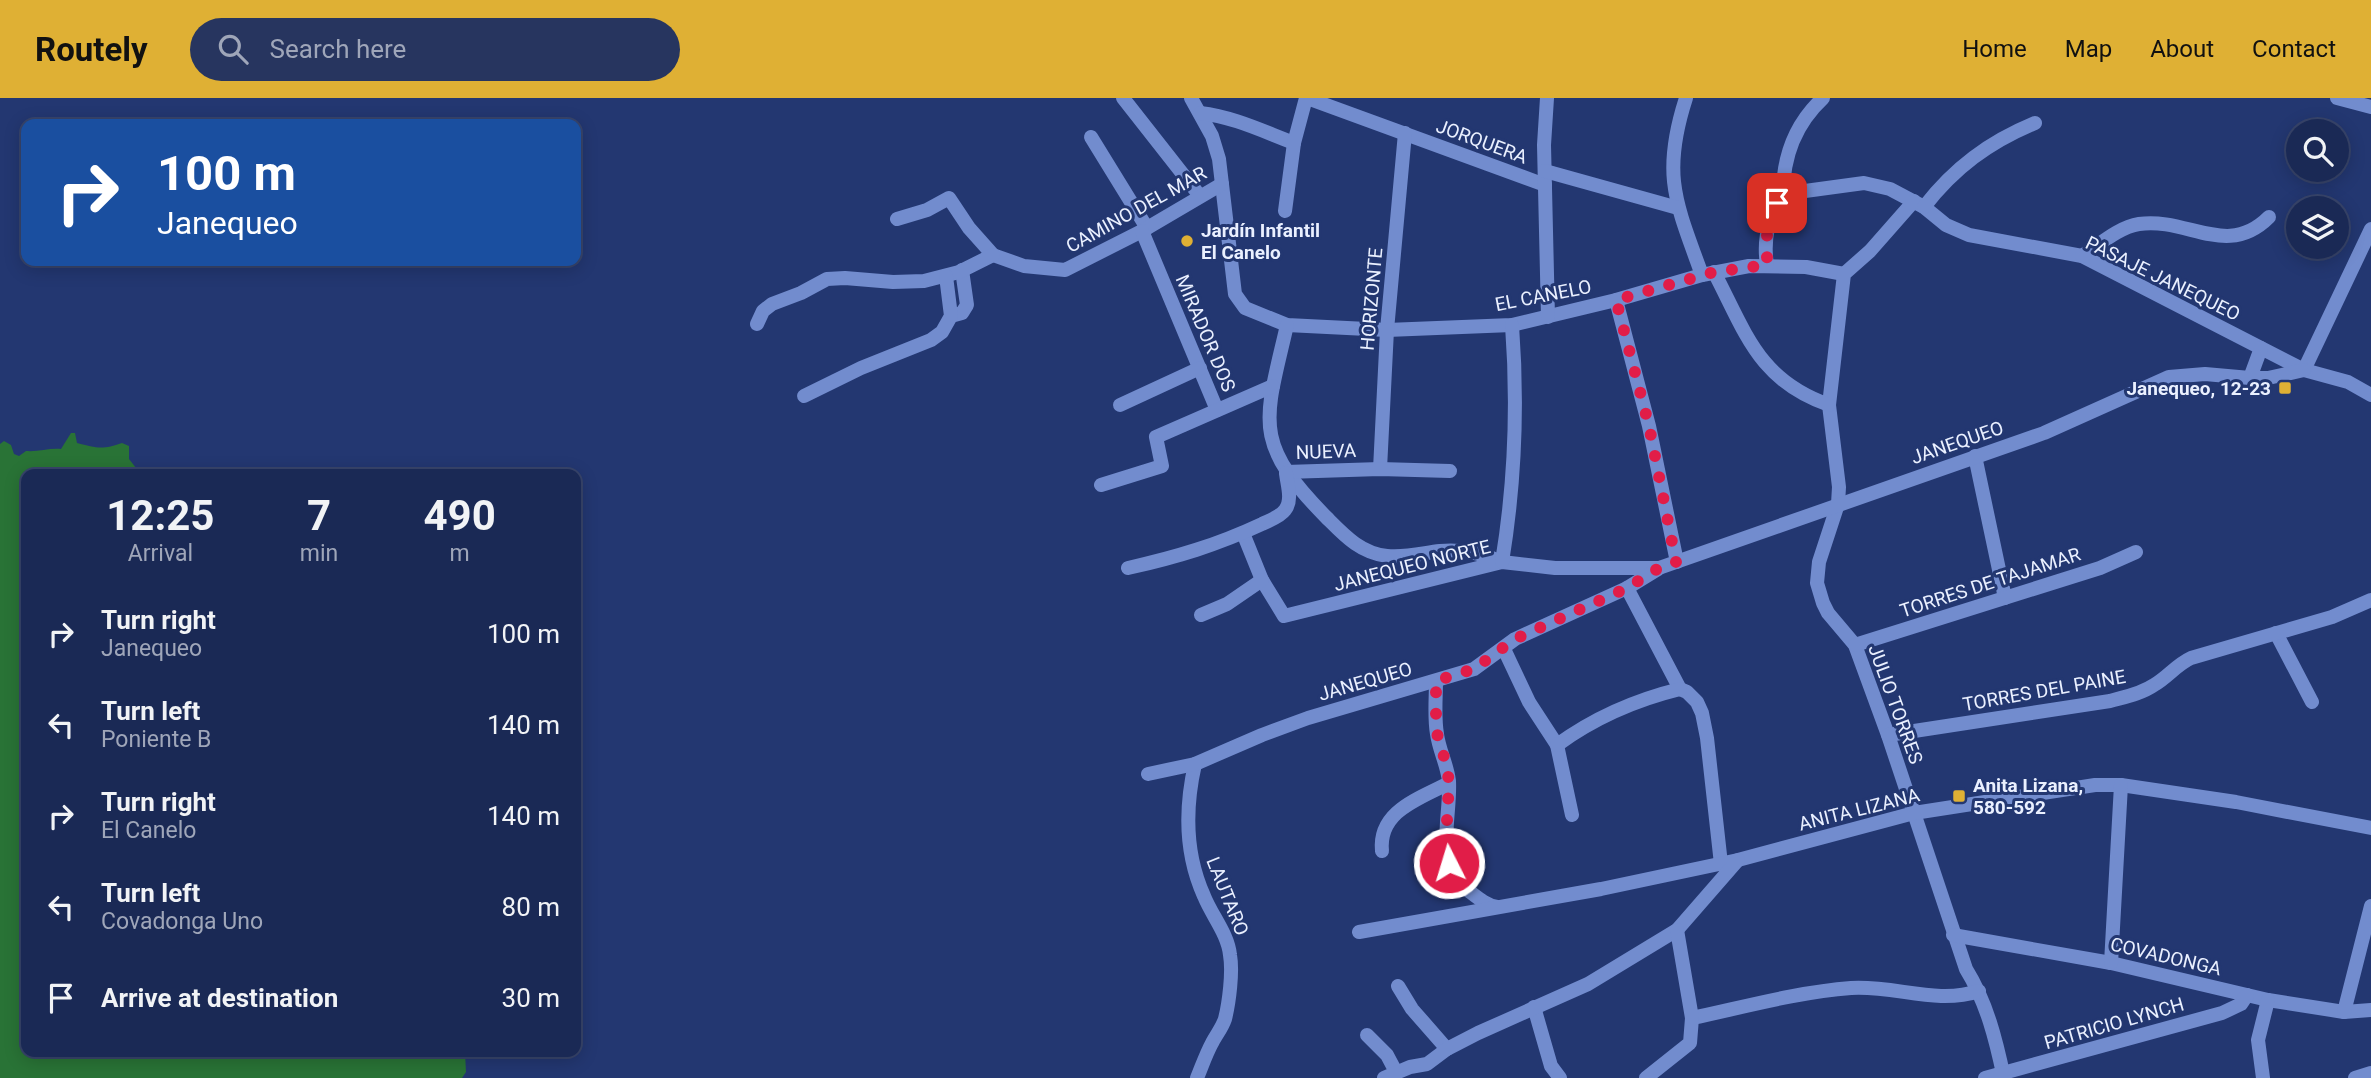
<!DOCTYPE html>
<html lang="en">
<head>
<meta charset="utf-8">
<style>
  :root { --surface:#1a2955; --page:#27355f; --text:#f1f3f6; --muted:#9fa6b9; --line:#38456c; --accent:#dfb034 }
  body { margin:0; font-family:Roboto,sans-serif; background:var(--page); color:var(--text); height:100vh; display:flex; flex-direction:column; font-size:26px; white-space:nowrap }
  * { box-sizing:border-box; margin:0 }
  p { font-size:23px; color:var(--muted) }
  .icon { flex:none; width:38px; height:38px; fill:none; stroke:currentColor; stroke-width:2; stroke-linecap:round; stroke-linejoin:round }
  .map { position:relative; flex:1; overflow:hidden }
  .panel { position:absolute; left:21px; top:371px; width:560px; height:588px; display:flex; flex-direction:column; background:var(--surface); border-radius:14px; box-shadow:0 4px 18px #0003,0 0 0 2px var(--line) }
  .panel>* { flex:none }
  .top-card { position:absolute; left:21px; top:21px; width:560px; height:147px; border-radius:14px; box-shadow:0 4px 18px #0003,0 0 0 2px var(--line); background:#1a4fa0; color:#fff; overflow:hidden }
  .buttons { position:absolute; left:2286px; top:21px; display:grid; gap:14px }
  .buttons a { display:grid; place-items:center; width:63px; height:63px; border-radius:50%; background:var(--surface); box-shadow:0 4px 18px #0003,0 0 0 2px var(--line); font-size:35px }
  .pin { position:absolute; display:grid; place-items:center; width:60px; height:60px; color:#fff; margin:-30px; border-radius:14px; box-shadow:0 4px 10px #0006 }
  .me { position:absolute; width:77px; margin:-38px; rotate:355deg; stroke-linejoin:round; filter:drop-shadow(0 0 5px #0008) }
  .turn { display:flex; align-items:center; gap:24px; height:147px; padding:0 21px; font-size:32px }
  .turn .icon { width:91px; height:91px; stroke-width:2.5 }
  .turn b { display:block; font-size:49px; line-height:60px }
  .eta { display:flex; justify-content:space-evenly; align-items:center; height:119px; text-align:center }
  .eta b { font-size:42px; font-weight:700; line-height:49px }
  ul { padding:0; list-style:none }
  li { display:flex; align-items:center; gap:21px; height:91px; padding:0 21px }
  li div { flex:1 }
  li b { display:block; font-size:26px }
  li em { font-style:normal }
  header { display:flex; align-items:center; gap:42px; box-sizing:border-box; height:98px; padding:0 35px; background:var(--accent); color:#111 }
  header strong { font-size:33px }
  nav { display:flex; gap:38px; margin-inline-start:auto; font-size:24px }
  .search { width:490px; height:63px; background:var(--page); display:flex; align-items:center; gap:18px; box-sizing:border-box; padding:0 24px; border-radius:38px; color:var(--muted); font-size:26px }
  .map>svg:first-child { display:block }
  .water { fill:#297336 }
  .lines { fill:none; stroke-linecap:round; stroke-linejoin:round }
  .minor { stroke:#728cce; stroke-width:14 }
  .route { stroke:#e11d48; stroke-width:12; stroke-dasharray:0 21.6 }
  .poi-dot { fill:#dfb034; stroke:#233771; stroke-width:2.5 }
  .labels { text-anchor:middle; stroke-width:6; stroke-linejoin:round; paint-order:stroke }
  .street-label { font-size:19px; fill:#eaf0ff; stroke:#233771 }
  .poi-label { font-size:19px; font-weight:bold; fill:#eaf0ff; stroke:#233771; text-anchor:start }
</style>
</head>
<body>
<header>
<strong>Routely</strong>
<div class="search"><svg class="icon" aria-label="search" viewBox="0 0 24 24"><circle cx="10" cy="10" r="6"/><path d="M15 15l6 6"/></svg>Search here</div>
<nav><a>Home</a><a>Map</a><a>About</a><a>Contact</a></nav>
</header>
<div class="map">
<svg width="2371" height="980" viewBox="0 0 2371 980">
  <rect width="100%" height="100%" fill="#233771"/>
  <!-- water -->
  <path class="water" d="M71 335H75L77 345C96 350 103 352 122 345L129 348V361L140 375 26 376V954H465L466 974 462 980H0V346L4 343 11 347 14 356 19 358 26 353C38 354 49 350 61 351Z"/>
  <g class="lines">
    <!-- minor -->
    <g class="minor">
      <polyline points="1123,0 1200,98"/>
      <polyline points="1191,0 1212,38 1219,61 1235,196 1245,210 1287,227 1387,232 1512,227 1616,202 1702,177 1749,168 1806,169 1844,176"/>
      <polyline points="1307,0 1545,87"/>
      <polyline points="1547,0 1544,47 1548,219"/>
      <path d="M1686 0C1661 77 1676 105 1702 177"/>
      <polyline points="2337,0 2371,9"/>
      <path d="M1200 15C1234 19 1262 33 1294 45"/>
      <polyline points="1091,39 1147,130"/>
      <polyline points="1545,73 1678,110"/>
      <polyline points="1783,96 1864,85 1890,91 1924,109 1946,127 1969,137 2082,158 2304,272 2348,284 2371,297"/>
      <path d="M1783 96C1783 59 1795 26 1823 0"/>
      <path d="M1914 103 1870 153 1844 176 1829 307 1839 389 1838 406 1819 464 1817 485 1823 505 1828 515 1855 547 1888 637 1966 871C1987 905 1996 942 2004 980"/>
      <path d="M1924 109C1954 70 1989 44 2035 25"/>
      <polyline points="1285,113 1294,45 1306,0"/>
      <polyline points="897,121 927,112 949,100 969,130 993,157 1024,168 1065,172 1142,133 1222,86"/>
      <polyline points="1142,133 1217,312"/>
      <path d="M2082 158C2099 147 2119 129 2139 126 2188 119 2227 161 2269 119"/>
      <path d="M1767 167C1763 141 1768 119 1783 96"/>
      <path d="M1714 174C1746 235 1758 282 1829 307"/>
      <polyline points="1616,202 1649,328 1677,464"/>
      <polyline points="951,218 962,215 967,207 962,172"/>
      <polyline points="757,226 763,213 772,206 801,195 827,181 845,180 893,184 924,183 959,174 993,157"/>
      <path d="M1287 227C1265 323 1251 343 1326 419 1344 437 1360 455 1387 458 1405 460 1423 455 1440 453 1462 451 1482 455 1502 464"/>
      <polyline points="2304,272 2371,131"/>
      <polyline points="2250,280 2261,250"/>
      <polyline points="804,298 861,270 931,242 942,234 951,218 946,178"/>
      <polyline points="1120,307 1200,270"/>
      <polyline points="1975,358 2005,500"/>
      <polyline points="1380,371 1387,232 1405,35"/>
      <polyline points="1286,374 1380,371 1450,373"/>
      <polyline points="1101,387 1162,368 1156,339 1273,288"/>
      <polyline points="1243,435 1262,482 1284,518 1502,464 1555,470 1659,470 2044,335 2169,279 2205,276 2250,280 2268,280 2304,272"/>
      <path d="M1502 464C1515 385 1518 307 1512 227"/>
      <path d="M1128 470C1177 459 1217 447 1262 426 1270 422 1280 419 1285 412 1293 402 1287 386 1286 375"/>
      <polyline points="1627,490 1680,591 1687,594 1697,604 1702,615 1707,640 1721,766"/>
      <polyline points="1201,517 1227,506 1262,482"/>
      <polyline points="2276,535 2312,604"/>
      <polyline points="1855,547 2100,470 2136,454"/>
      <polyline points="1504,551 1529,604 1557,647 1572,717"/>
      <path d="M1436 583C1436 600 1434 619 1437 636 1439 652 1447 666 1449 683 1451 722 1433 764 1469 793 1478 800 1486 807 1497 809"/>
      <path d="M1888 637 2110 603C2124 599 2141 596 2154 587 2168 579 2176 567 2191 560L2332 519 2371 502"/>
      <path d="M1557 647C1594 620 1635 602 1680 591"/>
      <path d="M1195 666C1185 710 1185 756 1204 798 1212 818 1228 836 1230 857 1233 874 1229 905 1225 921 1222 930 1216 937 1212 945 1206 956 1202 968 1197 980"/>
      <polyline points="1148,676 1195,666 1262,637 1308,620 1474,571 1515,541 1627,490 1658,471"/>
      <path d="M1382 753C1378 713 1419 701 1449 685"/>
      <polyline points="1359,834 1601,791 1738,762 1914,715 2095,687 2121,687 2236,704 2371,730"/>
      <polyline points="1953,837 2111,865 2268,902 2344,914 2371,912"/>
      <polyline points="2111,865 2121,687"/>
      <polyline points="1398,888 1412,911 1447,951"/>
      <polyline points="1534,909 1551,968 1560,980"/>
      <polyline points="2344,914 2371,808"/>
      <path d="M1692 920C1744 909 1798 894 1851 890 1895 887 1936 907 1979 893"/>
      <polyline points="1367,937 1387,957 1396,974"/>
      <polyline points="1384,980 1410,969 1427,966 1447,951 1478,935 1588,886 1677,832 1738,762"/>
      <polyline points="1646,980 1690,945 1692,920 1677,832"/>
      <polyline points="1985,980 2222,915 2241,906 2247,897"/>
      <polyline points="2263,980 2258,942 2268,902"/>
      <polyline points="2355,980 2371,975"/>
    </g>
  </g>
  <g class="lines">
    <!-- route -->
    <polyline class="route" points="1449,765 1446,741 1449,685 1447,669 1436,632 1436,583 1474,571 1515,541 1627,490 1659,470 1676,464 1649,328 1616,202 1714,174 1767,167 1767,134 1777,105"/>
  </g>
  <!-- markers -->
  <g class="poi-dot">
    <circle cx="1187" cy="143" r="7"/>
    <rect x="2278" y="283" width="14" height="14" rx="3.5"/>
    <rect x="1952" y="691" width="14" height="14" rx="3.5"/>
  </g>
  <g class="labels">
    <!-- street labels -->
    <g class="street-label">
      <text transform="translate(1482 43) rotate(20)" y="7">JORQUERA</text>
      <text transform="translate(1136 111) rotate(-29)" y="7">CAMINO DEL MAR</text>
      <text transform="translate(2163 180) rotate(26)" y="7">PASAJE JANEQUEO</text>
      <text transform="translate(1543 197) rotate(-11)" y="7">EL CANELO</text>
      <text transform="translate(1371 201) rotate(-85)" y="7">HORIZONTE</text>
      <text transform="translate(1206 235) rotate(67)" y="7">MIRADOR DOS</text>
      <text transform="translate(1957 344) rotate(-19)" y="7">JANEQUEO</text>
      <text transform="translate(1326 353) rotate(-2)" y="7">NUEVA</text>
      <text transform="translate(1412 467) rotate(-14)" y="7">JANEQUEO NORTE</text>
      <text transform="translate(1990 484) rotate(-18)" y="7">TORRES DE TAJAMAR</text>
      <text transform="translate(1365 583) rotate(-16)" y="7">JANEQUEO</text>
      <text transform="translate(2044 592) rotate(-10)" y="7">TORRES DEL PAINE</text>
      <text transform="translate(1896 606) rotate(70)" y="7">JULIO TORRES</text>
      <text transform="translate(1859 711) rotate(-14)" y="7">ANITA LIZANA</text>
      <text transform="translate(1228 798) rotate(68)" y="7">LAUTARO</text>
      <text transform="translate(2166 858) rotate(13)" y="7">COVADONGA</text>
      <text transform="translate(2114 925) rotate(-16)" y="7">PATRICIO LYNCH</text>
    </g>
    <!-- poi labels -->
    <g class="poi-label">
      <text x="1201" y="139">Jardín Infantil<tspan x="1201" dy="22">El Canelo</tspan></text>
      <text x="2271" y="297" text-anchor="end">Janequeo, 12-23</text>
      <text x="1973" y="694">Anita Lizana,<tspan x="1973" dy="22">580-592</tspan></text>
    </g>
  </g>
</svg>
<div class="buttons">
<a><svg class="icon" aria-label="search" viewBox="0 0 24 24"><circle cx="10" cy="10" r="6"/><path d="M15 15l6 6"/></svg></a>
<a><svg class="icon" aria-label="layers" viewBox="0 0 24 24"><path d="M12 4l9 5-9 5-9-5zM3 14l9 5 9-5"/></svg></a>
</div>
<div class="pin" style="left:1777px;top:105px;background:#d93025"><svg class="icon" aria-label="arrive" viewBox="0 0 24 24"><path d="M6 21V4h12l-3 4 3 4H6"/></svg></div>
<svg class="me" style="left:1449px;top:765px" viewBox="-20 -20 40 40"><circle r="17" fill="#e11d48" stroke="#fff" stroke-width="3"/><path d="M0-11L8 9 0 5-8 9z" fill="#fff"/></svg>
<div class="top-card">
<div class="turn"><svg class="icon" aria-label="right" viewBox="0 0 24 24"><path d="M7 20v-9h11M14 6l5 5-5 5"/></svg><div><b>100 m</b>Janequeo</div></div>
</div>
<section class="panel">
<div class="eta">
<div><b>12:25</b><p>Arrival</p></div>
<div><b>7</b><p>min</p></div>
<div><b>490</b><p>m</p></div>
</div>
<ul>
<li><svg class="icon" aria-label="right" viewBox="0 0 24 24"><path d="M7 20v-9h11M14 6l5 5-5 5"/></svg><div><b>Turn right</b><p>Janequeo</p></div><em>100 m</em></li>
<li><svg class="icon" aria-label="left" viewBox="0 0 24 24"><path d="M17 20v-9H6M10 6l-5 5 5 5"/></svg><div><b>Turn left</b><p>Poniente B</p></div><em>140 m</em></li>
<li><svg class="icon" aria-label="right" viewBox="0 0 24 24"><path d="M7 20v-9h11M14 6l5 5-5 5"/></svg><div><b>Turn right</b><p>El Canelo</p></div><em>140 m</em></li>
<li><svg class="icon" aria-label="left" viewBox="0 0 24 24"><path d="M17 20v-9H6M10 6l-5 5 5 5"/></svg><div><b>Turn left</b><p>Covadonga Uno</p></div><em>80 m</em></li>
<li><svg class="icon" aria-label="arrive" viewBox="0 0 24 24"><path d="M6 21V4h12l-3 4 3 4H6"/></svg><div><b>Arrive at destination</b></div><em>30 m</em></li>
</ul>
</section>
</div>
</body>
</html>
